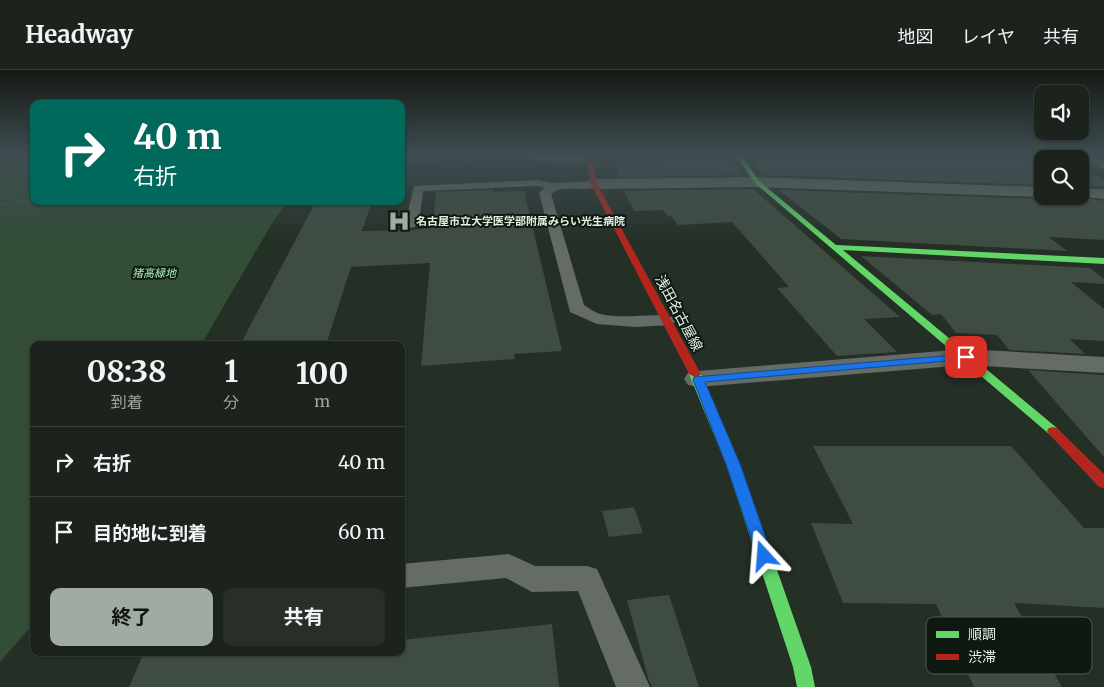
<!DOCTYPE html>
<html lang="ja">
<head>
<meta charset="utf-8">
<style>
  :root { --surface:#1b231c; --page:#282f29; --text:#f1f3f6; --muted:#a0a4a3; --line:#39403b; --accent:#a0aca2 }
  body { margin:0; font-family:Merriweather,"Noto Sans JP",serif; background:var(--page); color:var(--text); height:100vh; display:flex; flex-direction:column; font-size:19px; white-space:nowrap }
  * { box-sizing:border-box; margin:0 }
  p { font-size:16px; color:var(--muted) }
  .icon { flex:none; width:28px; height:28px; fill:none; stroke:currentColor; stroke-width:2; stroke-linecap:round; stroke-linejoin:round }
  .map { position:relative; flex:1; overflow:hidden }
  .details { position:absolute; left:30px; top:271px; width:375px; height:315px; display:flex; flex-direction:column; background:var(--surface); border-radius:10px; box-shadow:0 1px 4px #0004,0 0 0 1px var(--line) }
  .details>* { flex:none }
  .top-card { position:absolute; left:30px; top:30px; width:375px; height:105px; border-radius:10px; box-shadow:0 1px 4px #0004,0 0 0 1px var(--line); background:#00695c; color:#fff; overflow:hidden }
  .fabs { position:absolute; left:1034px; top:15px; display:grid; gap:10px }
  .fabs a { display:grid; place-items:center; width:55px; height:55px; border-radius:10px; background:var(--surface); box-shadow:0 1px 4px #0004,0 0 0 1px var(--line); font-size:25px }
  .pin { position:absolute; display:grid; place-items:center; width:42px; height:42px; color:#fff; margin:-21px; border-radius:10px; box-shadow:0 2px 8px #0006 }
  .me { position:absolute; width:55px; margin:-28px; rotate:341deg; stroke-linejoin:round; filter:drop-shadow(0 0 4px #0008) }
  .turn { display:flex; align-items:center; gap:18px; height:105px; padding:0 20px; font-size:22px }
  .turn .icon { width:65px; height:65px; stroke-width:2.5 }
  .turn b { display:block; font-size:35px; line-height:42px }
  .eta { display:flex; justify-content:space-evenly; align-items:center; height:85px; text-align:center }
  .eta b { font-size:30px; font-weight:700; line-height:35px }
  .primary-button { display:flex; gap:10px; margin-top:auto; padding:10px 20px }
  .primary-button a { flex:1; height:58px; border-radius:10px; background:var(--accent); color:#111; font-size:20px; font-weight:700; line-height:58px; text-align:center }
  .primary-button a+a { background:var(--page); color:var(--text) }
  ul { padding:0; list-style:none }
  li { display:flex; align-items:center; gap:15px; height:70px; padding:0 20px; border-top:1px solid var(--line) }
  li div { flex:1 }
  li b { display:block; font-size:19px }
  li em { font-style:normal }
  header { display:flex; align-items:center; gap:30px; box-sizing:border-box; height:70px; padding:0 25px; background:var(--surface); border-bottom:1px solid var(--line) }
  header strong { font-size:24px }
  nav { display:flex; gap:28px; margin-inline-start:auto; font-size:18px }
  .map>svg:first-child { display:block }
  .green { fill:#334d36 }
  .building { fill:#3f4c41 }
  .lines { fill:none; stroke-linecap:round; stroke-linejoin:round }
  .path { stroke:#606661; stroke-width:2; stroke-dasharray:0.5 2; stroke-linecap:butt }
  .lane { fill:#646c65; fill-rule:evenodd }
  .street { fill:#646c65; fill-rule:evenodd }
  .fast { fill:#63d668; fill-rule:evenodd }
  .jam { fill:#b3261e; fill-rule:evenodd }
  .route { fill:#1a73e8; stroke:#114b97 }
  .labels { text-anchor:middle; stroke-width:4; stroke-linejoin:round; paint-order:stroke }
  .far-poi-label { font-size:11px; font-weight:bold; fill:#e3f0e4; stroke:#101911; text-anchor:start }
  .far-park-label { font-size:11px; font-style:italic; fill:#a9f3b5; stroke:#101911 }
  .street-label { font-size:14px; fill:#e3f0e4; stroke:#101911 }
  .key { fill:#101911; stroke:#4f5a50; stroke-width:1 }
  .key-label { font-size:14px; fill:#e3f0e4 }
</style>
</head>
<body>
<header>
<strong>Headway</strong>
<nav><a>地図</a><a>レイヤ</a><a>共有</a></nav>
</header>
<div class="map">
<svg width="1104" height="617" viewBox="0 0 1104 617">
  <rect width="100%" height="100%" fill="#242f26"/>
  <!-- green -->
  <polygon class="green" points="0,86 34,86 34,131 287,131 271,155 201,275 34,275 34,553 0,592"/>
  <!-- building -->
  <g class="building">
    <polygon points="657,86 730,86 742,105 619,107 615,93 658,91"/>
    <polygon points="748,86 1059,86 1065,89 1042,89 1042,115 763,105"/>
    <polygon points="1080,97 1104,110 1104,117 1080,116"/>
    <polygon points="753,119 900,247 864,249 897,282 837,286 777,218 789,217 732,152 678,155 671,146 668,146 663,140 634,141 624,121"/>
    <polygon points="494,120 494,122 524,121 562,281 514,284 515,289 421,296 430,193 351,197 326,275 240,275 316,131 372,131 362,161 413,160 433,158 436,122"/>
    <polygon points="779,120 1042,129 1046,126 1072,126 1104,131 1104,170 1049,167 1067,181 841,169"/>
    <polygon points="861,186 1090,198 1104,209 1104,214 1071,212 1104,239 1104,271 1070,269 1085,284 1009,280 997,265 956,263 941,244 932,245"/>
    <polygon points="1028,300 1104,305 1104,387"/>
    <polygon points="813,376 1011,376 1084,458 1104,458 1104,538 1014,533 1062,617 974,617 936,534 843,533 811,453 853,454"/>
    <polygon points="634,437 643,463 609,467 602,441"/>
    <polygon points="669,525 699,617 652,617 648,608 627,530"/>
    <polygon points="552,554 559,617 129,617 144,582 401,582 401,570"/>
  </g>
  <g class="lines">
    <!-- path -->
    <g class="path">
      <polyline points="450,86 475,94"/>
      <polyline points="403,92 411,86"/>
      <polyline points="401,93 423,93 452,88"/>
      <polyline points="0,105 27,100"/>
      <polyline points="0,119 34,96"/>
      <polyline points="0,125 24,132"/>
      <polyline points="0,135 26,132 94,135 111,131"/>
    </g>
    <!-- lane -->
    <g class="lane">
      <polygon points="505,86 584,86 592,87 593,89 588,92 510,89"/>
      <path d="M537 110 553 113 594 111 600 114C588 125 564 112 551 124L584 235C589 238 595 243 601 244 624 250 650 242 672 247L675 251 672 255 635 257 597 254 570 242 539 123 544 118 537 116 423 121 419 154 412 158 405 154 414 116Z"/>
      <polygon points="509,484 535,496 587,496 597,499 650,617 616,617 578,521 532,522 506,508 401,518 401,494"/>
    </g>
    <!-- street -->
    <g class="street">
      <polygon points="1079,86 1097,86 1104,89 1104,99 1081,89"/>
      <polygon points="757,107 1042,117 1042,126 1044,126 1042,127 757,117 594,119 588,117 586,114 588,111 594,109"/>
      <polygon points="1080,118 1104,119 1104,129 1074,126 1080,126"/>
      <polygon points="966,279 1104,287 1104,303 966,295 698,317 688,315 684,309 688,303 698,301"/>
    </g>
    <!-- fast -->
    <g class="fast">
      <polygon points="736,86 742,86 759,111 836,175 1104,188 1104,194 843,180 1057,358 1059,361 1057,364 1049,364 755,113"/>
      <polygon points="695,301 701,304 740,394 811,597 815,617 797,617 793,597 726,394 689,304"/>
    </g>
    <!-- jam -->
    <g class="jam">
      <polygon points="585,86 591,86 597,114 701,304 699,306 695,307 689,304 591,114"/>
      <polygon points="1053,357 1057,358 1104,404 1104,418 1099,417 1049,364 1047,361 1049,358"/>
    </g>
  </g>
  <!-- sky -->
  <linearGradient id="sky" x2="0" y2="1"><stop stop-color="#141a15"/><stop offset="0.5" stop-color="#3f4d52"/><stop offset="1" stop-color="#3f4d52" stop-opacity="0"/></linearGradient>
  <rect width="1104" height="172" fill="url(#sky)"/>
  <!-- route -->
  <polygon class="route" points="966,284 970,285 971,287 970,289 705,312 740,394 772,486 770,491 764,493 759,491 726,394 693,310 694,307"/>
  <!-- icons -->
  <defs>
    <g id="hospital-bare" transform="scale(1.725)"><path d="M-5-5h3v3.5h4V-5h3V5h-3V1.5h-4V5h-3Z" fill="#a0aca2" stroke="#101911" stroke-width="2.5" paint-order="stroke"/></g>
  </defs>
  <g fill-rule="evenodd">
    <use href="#hospital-bare" x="399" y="151"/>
  </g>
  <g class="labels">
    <!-- far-poi labels -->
    <g class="far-poi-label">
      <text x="416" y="155">名古屋市立大学医学部附属みらい光生病院</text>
    </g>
    <!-- far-park labels -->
    <g class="far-park-label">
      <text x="154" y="207">猪高緑地</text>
    </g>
    <!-- street labels -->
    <g class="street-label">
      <text transform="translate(679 243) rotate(62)" y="5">浅田名古屋線</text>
    </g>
  </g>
  <!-- legend -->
  <rect x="926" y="547" width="166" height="57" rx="8" class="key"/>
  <rect x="936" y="561" width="23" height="7" fill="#63d668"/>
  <rect x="936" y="584" width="23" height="6" fill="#b3261e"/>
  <g class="key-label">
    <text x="968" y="569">順調</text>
    <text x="968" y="592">渋滞</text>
  </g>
</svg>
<div class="fabs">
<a><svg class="icon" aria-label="sound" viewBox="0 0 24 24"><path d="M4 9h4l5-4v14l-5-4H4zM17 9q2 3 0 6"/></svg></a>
<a><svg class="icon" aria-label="search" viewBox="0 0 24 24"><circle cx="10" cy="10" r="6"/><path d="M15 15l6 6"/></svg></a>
</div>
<div class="pin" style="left:966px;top:287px;background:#d93025"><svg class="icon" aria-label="arrive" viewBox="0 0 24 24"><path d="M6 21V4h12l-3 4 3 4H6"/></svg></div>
<svg class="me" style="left:764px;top:486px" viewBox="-20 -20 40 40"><path d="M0-17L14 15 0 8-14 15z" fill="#1a73e8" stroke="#fff" stroke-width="4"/></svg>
<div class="top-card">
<div class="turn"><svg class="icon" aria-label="right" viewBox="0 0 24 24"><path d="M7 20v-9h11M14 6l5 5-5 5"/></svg><div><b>40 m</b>右折</div></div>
</div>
<section class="details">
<div class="eta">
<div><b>08:38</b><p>到着</p></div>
<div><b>1</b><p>分</p></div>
<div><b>100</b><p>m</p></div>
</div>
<ul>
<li><svg class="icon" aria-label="right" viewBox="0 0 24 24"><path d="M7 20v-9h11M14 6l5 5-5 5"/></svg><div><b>右折</b></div><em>40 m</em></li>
<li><svg class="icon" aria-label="arrive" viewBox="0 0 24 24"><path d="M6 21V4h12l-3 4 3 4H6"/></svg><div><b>目的地に到着</b></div><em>60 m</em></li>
</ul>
<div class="primary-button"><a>終了</a><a>共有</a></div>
</section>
</div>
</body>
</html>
